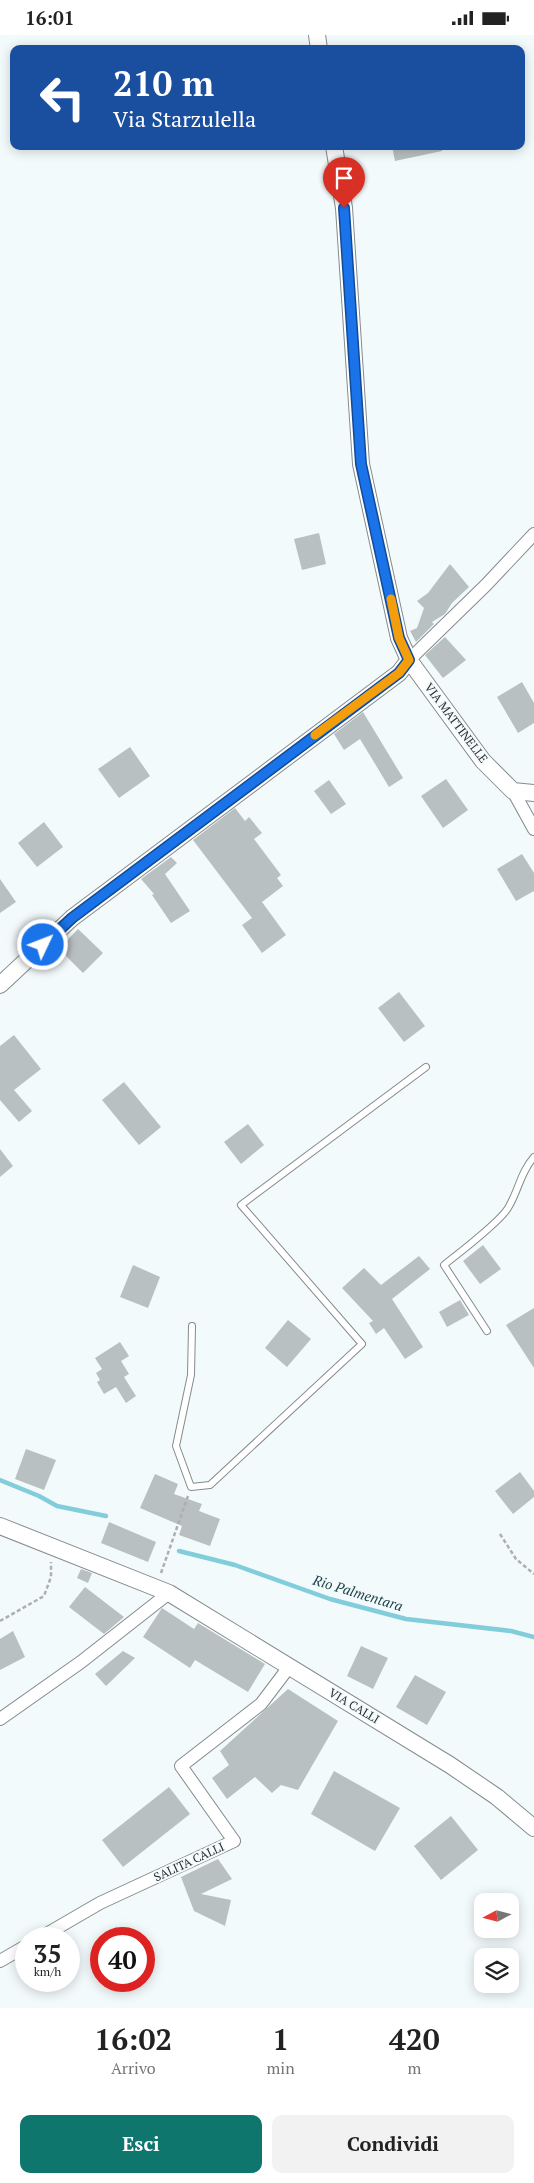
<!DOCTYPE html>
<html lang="it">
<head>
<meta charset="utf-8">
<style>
  :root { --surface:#fff; --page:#f2f2f2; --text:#222; --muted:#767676; --accent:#0f766e }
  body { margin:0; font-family:"PT Serif",serif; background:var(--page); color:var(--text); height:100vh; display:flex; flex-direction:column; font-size:19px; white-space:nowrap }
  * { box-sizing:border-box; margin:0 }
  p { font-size:16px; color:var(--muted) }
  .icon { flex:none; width:28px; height:28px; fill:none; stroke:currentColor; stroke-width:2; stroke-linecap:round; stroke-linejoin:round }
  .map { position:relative; height:1973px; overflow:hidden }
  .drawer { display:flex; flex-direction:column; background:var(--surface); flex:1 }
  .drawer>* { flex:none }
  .guide { position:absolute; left:10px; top:10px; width:515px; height:105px; border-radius:10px; box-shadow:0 2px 12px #0003; background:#1a4fa0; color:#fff; overflow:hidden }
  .needle { width:32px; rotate:263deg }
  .tools { position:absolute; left:474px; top:1858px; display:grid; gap:10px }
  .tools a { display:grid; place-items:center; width:45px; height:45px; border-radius:10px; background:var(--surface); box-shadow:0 2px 12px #0003; font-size:25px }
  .speed { position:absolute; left:15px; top:1892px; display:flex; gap:10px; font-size:25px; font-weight:700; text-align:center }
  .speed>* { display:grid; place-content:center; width:65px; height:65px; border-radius:50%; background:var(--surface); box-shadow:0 2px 12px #0003; line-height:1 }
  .speed small { font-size:12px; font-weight:400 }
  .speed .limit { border:8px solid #d22; background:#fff; color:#111 }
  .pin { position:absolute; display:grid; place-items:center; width:42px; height:42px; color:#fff; margin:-51px -21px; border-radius:50% 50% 50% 0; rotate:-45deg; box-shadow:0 0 5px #0007 }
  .pin .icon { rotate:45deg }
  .me { position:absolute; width:55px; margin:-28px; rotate:47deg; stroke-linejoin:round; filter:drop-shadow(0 0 4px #0008) }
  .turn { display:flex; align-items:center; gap:18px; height:105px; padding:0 20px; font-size:22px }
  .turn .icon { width:65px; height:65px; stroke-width:2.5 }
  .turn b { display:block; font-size:35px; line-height:42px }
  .eta { display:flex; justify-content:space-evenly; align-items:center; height:85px; text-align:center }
  .eta b { font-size:30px; font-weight:700; line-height:35px }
  .action { display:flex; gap:10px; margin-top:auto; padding:10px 20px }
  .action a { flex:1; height:58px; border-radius:10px; background:var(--accent); color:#fff; font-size:20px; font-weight:700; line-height:58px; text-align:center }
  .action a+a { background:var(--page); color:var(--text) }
  .status { display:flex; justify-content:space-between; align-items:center; height:35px; padding:0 25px; background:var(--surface); direction:ltr }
  .status svg { height:14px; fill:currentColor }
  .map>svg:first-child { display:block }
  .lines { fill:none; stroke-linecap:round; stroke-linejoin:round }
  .stream { stroke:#81cddb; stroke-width:4.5 }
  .building { fill:#b9c0c1 }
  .lane-casing { stroke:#858b8c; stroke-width:8 }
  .street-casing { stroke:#858b8c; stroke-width:14 }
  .secondary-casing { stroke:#858b8c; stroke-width:18 }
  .path { stroke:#abb0b2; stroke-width:2.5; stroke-dasharray:4 2.5; stroke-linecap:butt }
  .lane { stroke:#fff; stroke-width:6 }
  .street { stroke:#fff; stroke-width:12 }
  .secondary { stroke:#fff; stroke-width:16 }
  .route-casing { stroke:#114b97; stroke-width:12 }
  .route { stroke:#1a73e8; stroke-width:9 }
  .slow { stroke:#f59e0b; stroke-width:9 }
  .labels { text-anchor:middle; stroke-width:4; stroke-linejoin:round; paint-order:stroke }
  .street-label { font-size:12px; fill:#2c2f2f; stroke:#f3fafc }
  .water-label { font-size:14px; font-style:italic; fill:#1e4349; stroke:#f3fafc }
</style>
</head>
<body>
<div class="status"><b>16:01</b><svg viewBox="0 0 49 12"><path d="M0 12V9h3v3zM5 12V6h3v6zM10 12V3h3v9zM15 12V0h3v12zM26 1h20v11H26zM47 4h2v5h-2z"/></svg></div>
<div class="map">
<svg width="534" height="1973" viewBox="0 0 534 1973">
  <rect width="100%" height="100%" fill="#f3fafc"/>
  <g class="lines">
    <!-- stream -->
    <g class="stream">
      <polyline points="0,1445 39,1461 57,1471 106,1481"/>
      <polyline points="179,1516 235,1530 330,1564 406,1584 511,1596 534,1602"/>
    </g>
  </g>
  <!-- building -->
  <g class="building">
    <polygon points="392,111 442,111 442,116 395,126"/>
    <polygon points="319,498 326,529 302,535 294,504"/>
    <polygon points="450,529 469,552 452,568 445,579 432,587 434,589 416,607 410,596 417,593 424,573 417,566 428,558"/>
    <polygon points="445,602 466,625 443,643 425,620"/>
    <polygon points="522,647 534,668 534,688 518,698 497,662"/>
    <polygon points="363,677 403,743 389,752 360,704 344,715 334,699"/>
    <polygon points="130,712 150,741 119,763 98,734"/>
    <polygon points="446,744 468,775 443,793 421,761"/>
    <polygon points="329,745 346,769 331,779 314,756"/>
    <polygon points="235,773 245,786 249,782 262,798 254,804 281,840 277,843 283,851 262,867 286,900 262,918 242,890 252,883 193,805"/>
    <polygon points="44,787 63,812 37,832 18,808"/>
    <polygon points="522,819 534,838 534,856 516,866 497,834"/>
    <polygon points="171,822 177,828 165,839 190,876 171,888 152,860 154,859 141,844"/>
    <polygon points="0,844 16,867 0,878"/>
    <polygon points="78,894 103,918 83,938 59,914"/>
    <polygon points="399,957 425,991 404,1007 378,973"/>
    <polygon points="14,1000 41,1034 14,1055 32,1076 19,1087 0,1065 0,1011"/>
    <polygon points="124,1047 161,1092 139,1110 102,1065"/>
    <polygon points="248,1089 264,1110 241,1129 224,1107"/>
    <polygon points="0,1114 13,1131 0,1142"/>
    <polygon points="483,1210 501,1234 480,1249 463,1226"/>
    <polygon points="419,1221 430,1234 392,1264 423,1312 405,1324 384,1293 376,1299 369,1288 373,1286 342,1253 364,1233 381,1250"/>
    <polygon points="133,1230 160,1242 148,1273 120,1262"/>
    <polygon points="460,1265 469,1280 447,1292 439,1277"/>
    <polygon points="534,1273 534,1333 506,1290"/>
    <polygon points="288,1285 311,1304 287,1332 265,1313"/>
    <polygon points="120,1307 129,1321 121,1326 129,1339 124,1342 136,1361 126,1368 116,1352 104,1359 97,1347 100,1345 96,1338 102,1334 95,1323"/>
    <polygon points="26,1414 56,1425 44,1455 15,1444"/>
    <polygon points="520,1437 534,1456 534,1462 513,1479 495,1456"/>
    <polygon points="155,1439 178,1449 174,1459 202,1469 199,1476 220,1484 210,1511 179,1500 182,1491 140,1473"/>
    <polygon points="109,1487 156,1507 148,1527 101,1508"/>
    <polygon points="81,1534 92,1538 88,1548 77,1543"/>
    <polygon points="85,1552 124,1582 104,1599 69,1572"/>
    <polygon points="162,1573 194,1594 198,1588 265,1629 248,1657 195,1625 190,1633 143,1602"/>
    <polygon points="13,1596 25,1622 0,1635 0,1604"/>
    <polygon points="361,1611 388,1623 373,1654 347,1641"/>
    <polygon points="123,1616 135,1623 106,1651 95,1639"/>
    <polygon points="415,1640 446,1657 427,1690 396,1672"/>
    <polygon points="288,1654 338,1686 298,1755 281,1750 272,1758 255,1742 227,1764 212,1743 229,1730 220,1716"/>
    <polygon points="334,1736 400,1773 375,1816 311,1779"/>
    <polygon points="169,1752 190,1779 123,1832 102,1805"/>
    <polygon points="451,1781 478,1815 441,1845 414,1811"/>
    <polygon points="218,1824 232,1844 201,1859 231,1865 225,1891 194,1876 181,1842"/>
  </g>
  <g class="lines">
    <!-- lane casing -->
    <g class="lane-casing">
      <g id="lane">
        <polyline points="192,1291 191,1340 176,1411 191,1452 210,1450 362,1309 241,1170 426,1032"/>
        <path d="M487 1296 444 1230C459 1218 500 1187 508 1173 519 1155 520 1138 534 1122"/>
      </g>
    </g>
    <!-- street casing -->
    <g class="street-casing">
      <g id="street">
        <polyline points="409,625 486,550 534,499"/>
        <polyline points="513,756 534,794"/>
        <polyline points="0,1684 81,1627 169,1558"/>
        <polyline points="38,1904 100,1868 234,1806 181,1731 261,1669 289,1632"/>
        <polyline points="0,1926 26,1911"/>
      </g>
    </g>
    <!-- secondary casing -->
    <g class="secondary-casing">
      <g id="secondary">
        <polyline points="317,0 319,14"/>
        <polyline points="334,111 344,173 361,429 399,603 409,625 483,726 513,756 534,758"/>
        <polyline points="0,950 72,883 399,638 409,625"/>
        <polyline points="0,1491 169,1558 450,1730 497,1762 534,1793"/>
      </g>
    </g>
    <!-- path -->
    <g class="path">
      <polyline points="500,1499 516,1524 534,1539"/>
      <polyline points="161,1538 188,1461"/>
      <polyline points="0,1586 44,1561 51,1542 51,1527"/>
    </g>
    <!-- lane -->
    <use href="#lane" class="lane"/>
    <!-- street -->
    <use href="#street" class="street"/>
    <!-- secondary -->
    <use href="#secondary" class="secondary"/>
  </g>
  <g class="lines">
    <!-- route casing -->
    <g class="route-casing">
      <polyline id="route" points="43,910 72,883 399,638 409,625 399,603 361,429 344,173"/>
    </g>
    <!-- route -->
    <use href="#route" class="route"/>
    <!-- slow -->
    <polyline class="slow" points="315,700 399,638 409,625 399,603 391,564"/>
  </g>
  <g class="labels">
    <!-- street labels -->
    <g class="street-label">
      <text transform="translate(456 688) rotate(53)" y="4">VIA MATTINELLE</text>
      <text transform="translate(354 1671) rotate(31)" y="4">VIA CALLI</text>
      <text transform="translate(189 1827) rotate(-25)" y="4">SALITA CALLI</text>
    </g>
    <!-- water labels -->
    <g class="water-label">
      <text transform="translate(358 1558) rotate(17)" y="5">Rio Palmentara</text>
    </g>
  </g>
</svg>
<div class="tools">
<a><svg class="needle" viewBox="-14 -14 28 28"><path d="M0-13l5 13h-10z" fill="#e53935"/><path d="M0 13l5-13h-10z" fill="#767676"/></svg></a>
<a><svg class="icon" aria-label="layers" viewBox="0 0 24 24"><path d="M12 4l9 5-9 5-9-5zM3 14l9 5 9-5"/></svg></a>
</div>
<div class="speed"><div>35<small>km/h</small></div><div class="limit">40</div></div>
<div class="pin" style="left:344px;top:173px;background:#d93025"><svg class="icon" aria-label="arrive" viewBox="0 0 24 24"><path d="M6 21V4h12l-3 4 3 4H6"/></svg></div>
<svg class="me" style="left:43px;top:910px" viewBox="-20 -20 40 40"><circle r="17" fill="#1a73e8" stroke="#fff" stroke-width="3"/><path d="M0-11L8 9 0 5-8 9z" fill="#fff"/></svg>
<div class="guide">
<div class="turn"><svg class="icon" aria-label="left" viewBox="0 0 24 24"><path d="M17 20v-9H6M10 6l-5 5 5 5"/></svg><div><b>210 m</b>Via Starzulella</div></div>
</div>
</div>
<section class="drawer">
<div class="eta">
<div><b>16:02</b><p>Arrivo</p></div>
<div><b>1</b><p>min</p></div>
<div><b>420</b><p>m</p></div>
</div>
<div class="action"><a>Esci</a><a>Condividi</a></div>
</section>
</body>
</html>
